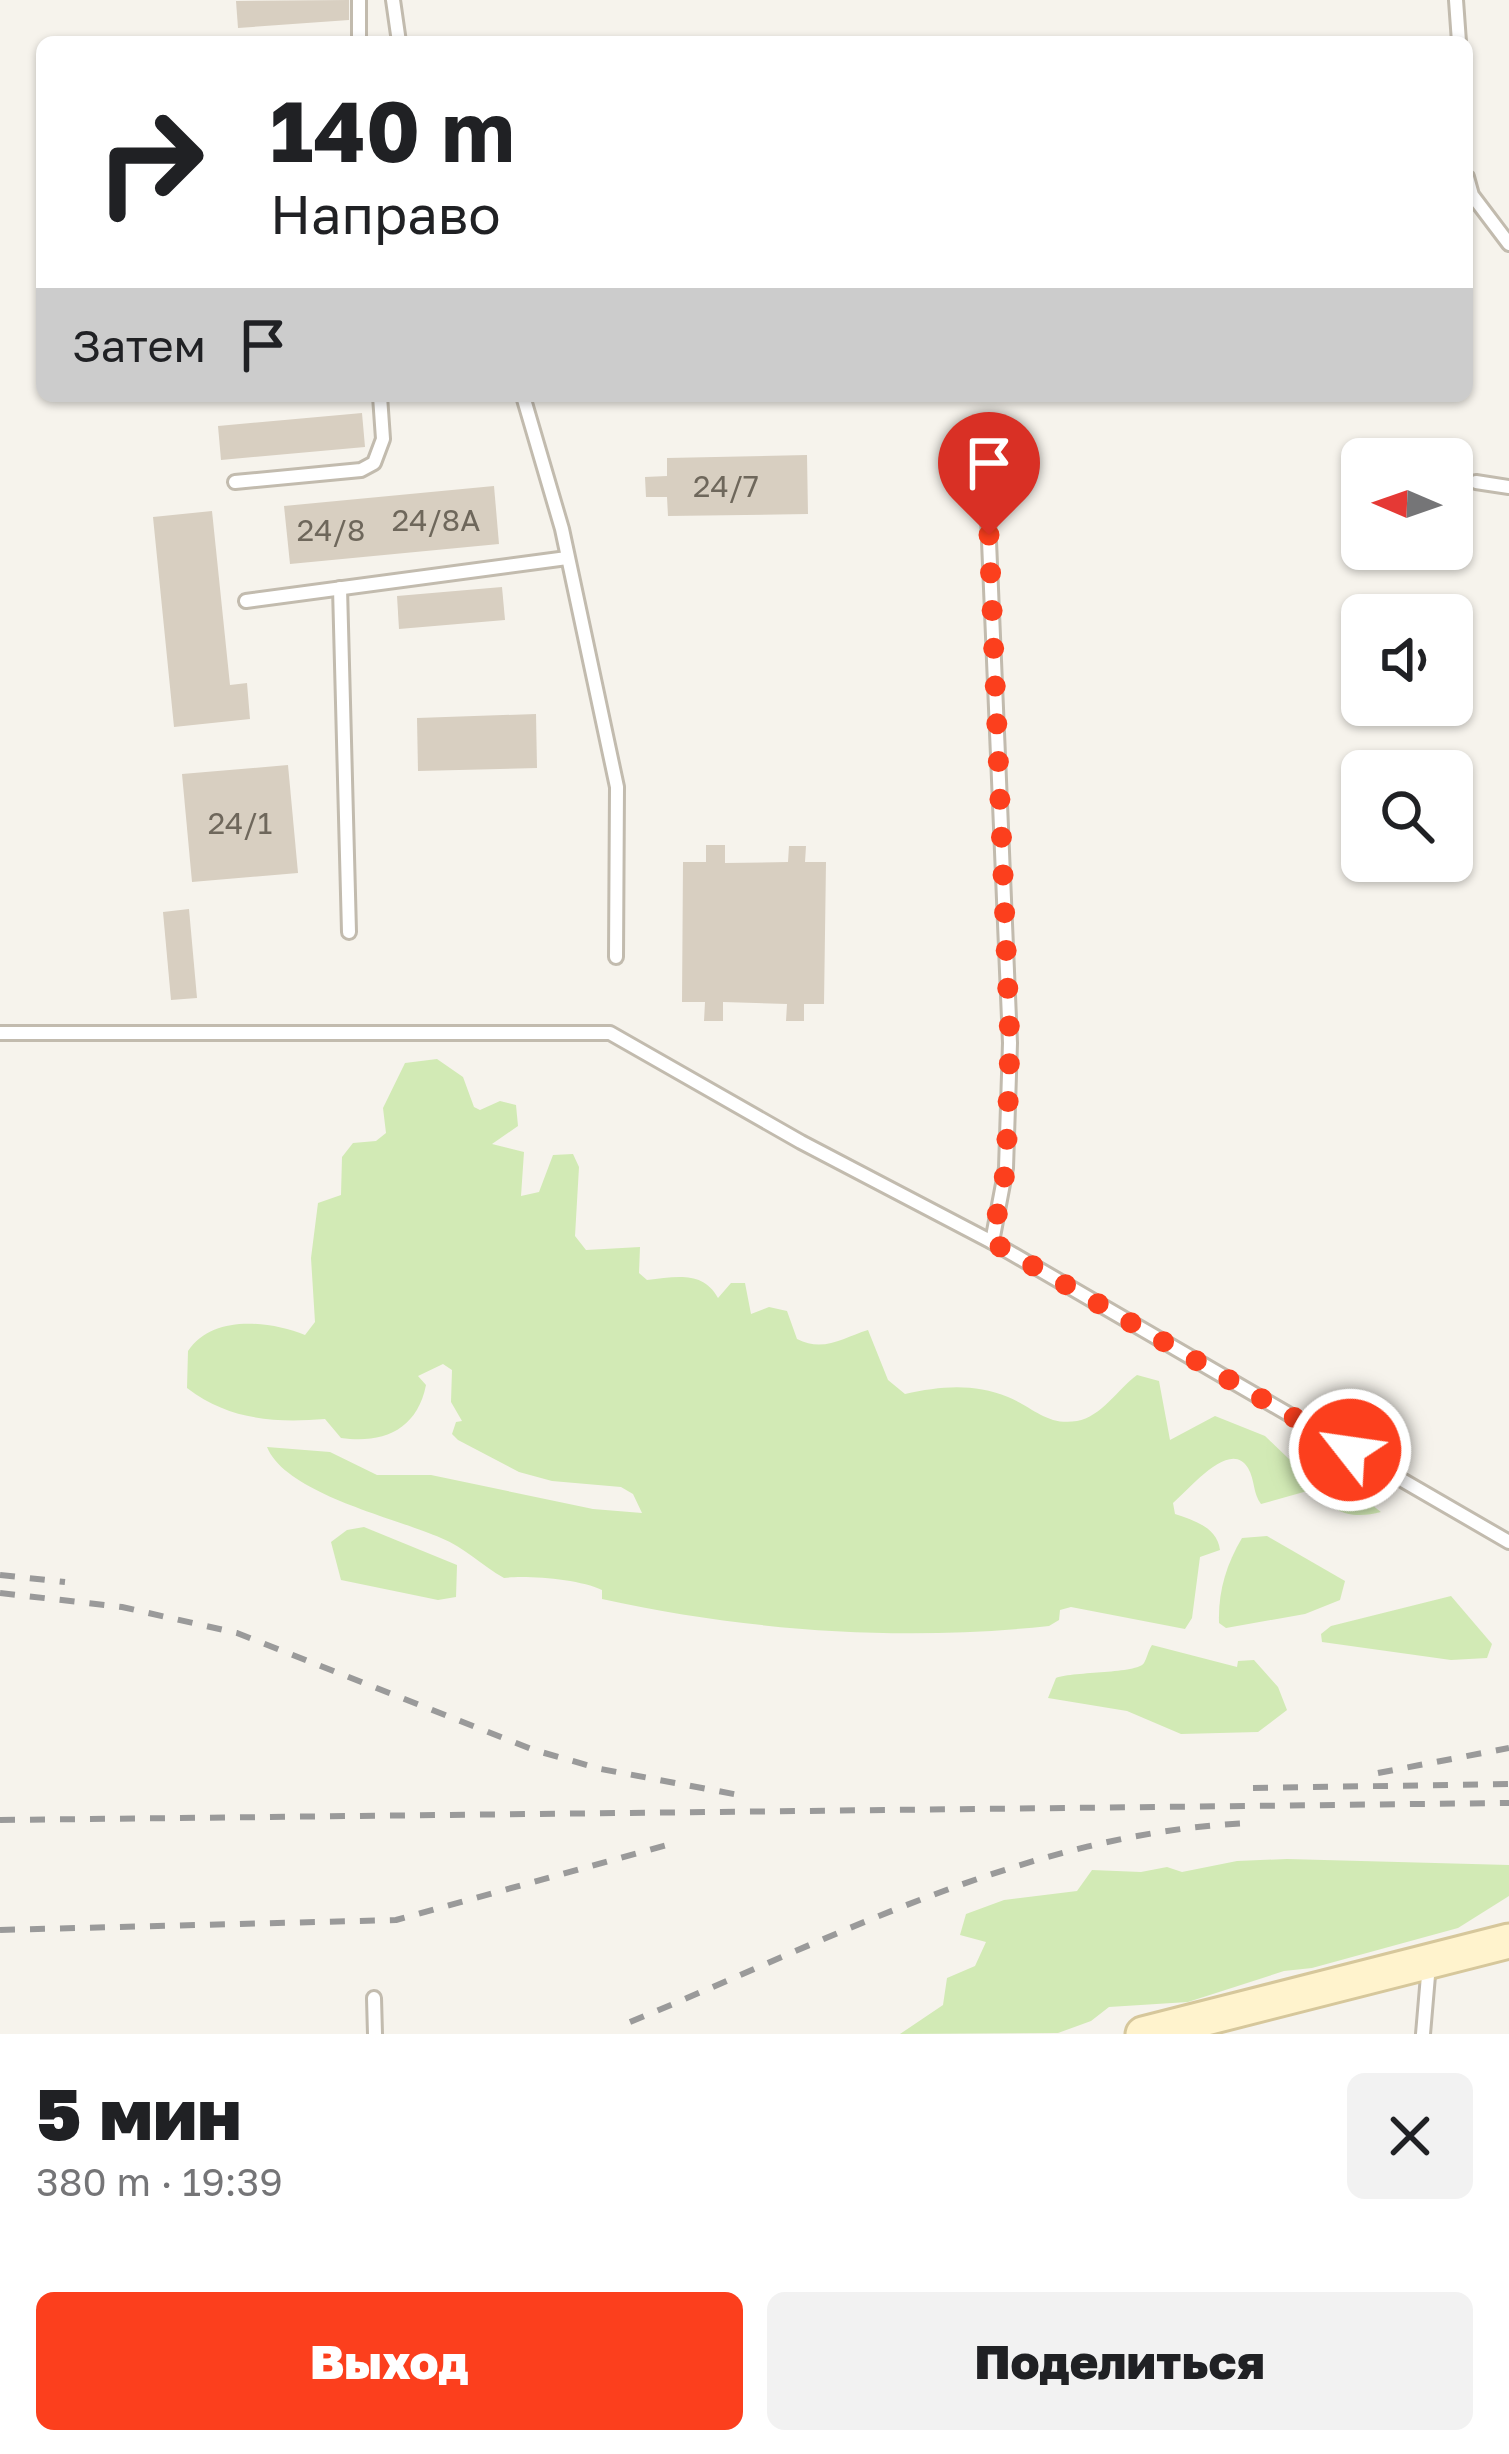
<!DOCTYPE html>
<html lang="ru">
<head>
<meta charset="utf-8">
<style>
  :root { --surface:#fff; --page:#f2f2f2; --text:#202124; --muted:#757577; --accent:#fc3f1d }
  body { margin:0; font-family:"Golos Text",sans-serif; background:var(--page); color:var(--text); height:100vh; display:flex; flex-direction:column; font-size:45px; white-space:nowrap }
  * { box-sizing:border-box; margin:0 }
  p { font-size:39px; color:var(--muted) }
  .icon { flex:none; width:66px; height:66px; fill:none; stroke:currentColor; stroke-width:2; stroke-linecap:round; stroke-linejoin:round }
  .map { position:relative; height:2034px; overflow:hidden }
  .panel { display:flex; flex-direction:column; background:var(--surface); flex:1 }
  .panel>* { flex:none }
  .banner { position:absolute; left:36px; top:36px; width:1437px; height:366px; border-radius:18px; box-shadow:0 3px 9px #0004; background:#fff; color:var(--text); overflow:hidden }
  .needle { width:78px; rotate:272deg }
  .tools { position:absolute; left:1341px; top:438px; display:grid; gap:24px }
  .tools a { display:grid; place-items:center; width:132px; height:132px; border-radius:18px; background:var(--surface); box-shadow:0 3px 9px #0004; font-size:60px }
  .pin { position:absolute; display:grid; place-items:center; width:102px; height:102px; color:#fff; margin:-123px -51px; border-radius:50% 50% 50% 0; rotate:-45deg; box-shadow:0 0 12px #0007 }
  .pin .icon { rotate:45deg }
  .me { position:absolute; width:132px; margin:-66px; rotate:300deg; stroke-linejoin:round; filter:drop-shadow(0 0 9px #0008) }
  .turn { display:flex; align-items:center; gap:42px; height:252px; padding:0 36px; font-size:54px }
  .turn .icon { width:156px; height:156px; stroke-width:2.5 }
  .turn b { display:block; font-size:84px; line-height:102px }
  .then { display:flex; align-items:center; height:114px; padding:0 36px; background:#0003; gap:24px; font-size:45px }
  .round { display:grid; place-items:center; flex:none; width:126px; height:126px; border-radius:18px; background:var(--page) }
  .headline { display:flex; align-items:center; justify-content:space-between; height:204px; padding:0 36px }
  h1 { font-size:72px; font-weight:800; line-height:90px }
  .button { display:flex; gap:24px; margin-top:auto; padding:24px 36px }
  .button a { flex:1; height:138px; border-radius:18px; background:var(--accent); color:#fff; font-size:48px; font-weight:800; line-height:138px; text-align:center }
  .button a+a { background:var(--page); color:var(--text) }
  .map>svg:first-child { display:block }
  .green { fill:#d2eab5 }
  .building { fill:#d8cfc1 }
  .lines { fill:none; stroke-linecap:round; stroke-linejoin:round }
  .service-casing { stroke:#c2bbae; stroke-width:18 }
  .secondary-casing { stroke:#d6c79b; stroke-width:39 }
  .service { stroke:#fff; stroke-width:12 }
  .secondary { stroke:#fff3cd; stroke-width:33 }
  .rail { stroke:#9a9a9a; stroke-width:6; stroke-dasharray:15 15; stroke-linecap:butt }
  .route { stroke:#fc3f1d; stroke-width:21; stroke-dasharray:0 37.8 }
  .labels { text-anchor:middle; stroke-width:12; stroke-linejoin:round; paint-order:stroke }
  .number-label { font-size:30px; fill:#6e675b }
</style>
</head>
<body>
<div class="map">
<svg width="1509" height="2034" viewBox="0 0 1509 2034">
  <rect width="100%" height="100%" fill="#f6f3ec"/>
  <!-- green -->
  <g class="green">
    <path d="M437 1059 463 1077 474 1107 480 1110 500 1101 516 1105 518 1126 492 1144 524 1152 521 1196 539 1192 553 1155 573 1154 579 1167 575 1236 586 1250 640 1247 639 1273 647 1280C675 1277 703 1270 718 1298L731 1283H745L751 1314 769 1307 787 1311 797 1339C824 1353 844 1337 868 1330L888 1380 905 1394C941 1386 973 1383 1008 1397 1033 1407 1047 1426 1077 1421 1101 1417 1118 1389 1137 1375L1159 1381 1170 1440 1215 1416 1265 1436 1289 1459 1336 1477 1381 1512C1358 1518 1330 1517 1325 1490L1318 1488 1261 1504C1253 1494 1255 1480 1248 1468 1230 1438 1189 1490 1173 1503L1175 1514C1195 1521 1217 1527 1220 1550L1200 1557 1192 1618 1185 1629 1071 1607 1060 1610 1059 1620 1049 1626C900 1642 748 1631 602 1599V1590C580 1579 525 1575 504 1578 481 1565 464 1547 441 1538 396 1518 286 1494 267 1447L330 1452 377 1475H431L593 1509 642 1513 633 1494 621 1487 552 1481 519 1472 458 1440 452 1434 456 1422 462 1421 451 1402 452 1370 443 1364 418 1376 426 1385C417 1430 383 1444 341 1438L325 1419C274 1423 229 1420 187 1388L188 1351C213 1314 269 1321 305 1335L315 1322 311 1258 318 1203 341 1195 342 1157 353 1143 376 1141 386 1133 383 1108 405 1063Z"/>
    <polygon points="364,1527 457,1565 456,1597 438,1600 341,1580 331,1542 347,1530"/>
    <path d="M1267 1536 1345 1581 1340 1600 1305 1614 1226 1628 1219 1623C1218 1592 1226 1565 1242 1538Z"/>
    <polygon points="1451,1596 1492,1644 1487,1658 1451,1660 1322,1642 1321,1634 1331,1626"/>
    <path d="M1152 1645 1237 1667 1238 1661 1254 1660 1278 1687 1287 1710 1258 1732 1181 1734 1127 1711 1048 1698 1056 1678C1075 1671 1137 1674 1144 1663 1147 1658 1148 1651 1152 1645Z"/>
    <polygon points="1287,1859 1509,1865 1509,1896 1458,1928 1312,1968 1284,1971 1188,2002 1109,2007 1091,2021 1058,2033 900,2034 943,2005 947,1978 975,1966 986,1942 960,1935 966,1914 1004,1900 1077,1891 1092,1870 1141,1872 1167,1867 1182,1872 1237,1861"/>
  </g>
  <!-- building -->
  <g class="building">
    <polygon points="349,0 349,20 238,28 236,1"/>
    <polygon points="362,413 365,447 221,460 218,426"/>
    <polygon points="807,455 808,514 668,516 667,497 646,497 645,477 667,476 667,458"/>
    <polygon points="494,486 499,544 290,564 284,506"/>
    <polygon points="212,511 230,685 247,683 250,719 174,727 153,517"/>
    <polygon points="502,587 505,620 399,629 397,596"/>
    <polygon points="536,714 537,768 418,771 417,718"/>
    <polygon points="288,765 298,873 192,882 182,774"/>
    <polygon points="706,845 725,845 725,863 788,862 789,846 806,846 805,862 826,862 824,1004 804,1004 804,1021 786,1021 787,1004 723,1002 723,1021 704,1021 705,1002 682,1002 683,862 706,862"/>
    <polygon points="189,909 197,998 171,1000 163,912"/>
  </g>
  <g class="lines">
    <!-- service casing -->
    <g class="service-casing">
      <g id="service">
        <polyline points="393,0 399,42"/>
        <polyline points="1456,0 1459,42"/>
        <polyline points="359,42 359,0"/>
        <polyline points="1467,177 1472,195 1509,244"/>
        <polyline points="523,396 562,529 617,787 616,957"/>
        <polyline points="235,482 361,470 374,463 383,439 380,396"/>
        <polyline points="1476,482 1509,487"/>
        <polyline points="987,493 1010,1043 1006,1168 992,1242"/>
        <polyline points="340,588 349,932"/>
        <polyline points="246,601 567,558"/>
        <polyline points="0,1033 610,1033 801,1142 992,1242 1509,1542"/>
        <polyline points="374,1998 375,2034"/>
        <polyline points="1423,2034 1429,1964"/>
      </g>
    </g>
    <!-- secondary casing -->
    <g class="secondary-casing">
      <polyline id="secondary" points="1143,2034 1509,1941"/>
    </g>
    <!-- service -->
    <use href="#service" class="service"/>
    <!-- secondary -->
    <use href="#secondary" class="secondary"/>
    <!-- rail -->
    <g class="rail">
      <polyline points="0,1575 65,1582"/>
      <polyline points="0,1593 122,1607 237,1633 534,1750 601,1769 739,1795"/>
      <polyline points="1378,1773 1509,1748"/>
      <polyline points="1253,1788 1509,1784"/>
      <polyline points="0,1820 1509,1803"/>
      <polyline points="0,1930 396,1920 674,1843"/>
      <path d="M630 2022C830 1940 1028 1833 1248 1823"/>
    </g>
  </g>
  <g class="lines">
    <!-- route -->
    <polyline class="route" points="989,535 1010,1043 1006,1168 992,1242 1350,1450"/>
  </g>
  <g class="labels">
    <!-- number labels -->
    <g class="number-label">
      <text x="726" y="497">24/7</text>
      <text x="436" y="531">24/8А</text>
      <text x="331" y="541">24/8</text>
      <text x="240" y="834">24/1</text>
    </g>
  </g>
</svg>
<div class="tools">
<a><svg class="needle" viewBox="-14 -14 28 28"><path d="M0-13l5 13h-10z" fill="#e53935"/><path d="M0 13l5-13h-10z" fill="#757577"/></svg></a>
<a><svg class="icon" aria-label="sound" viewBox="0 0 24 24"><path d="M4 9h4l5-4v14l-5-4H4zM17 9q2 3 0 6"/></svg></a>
<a><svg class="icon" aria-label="search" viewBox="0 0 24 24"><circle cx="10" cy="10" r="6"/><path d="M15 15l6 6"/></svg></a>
</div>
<div class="pin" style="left:989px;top:535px;background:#d93025"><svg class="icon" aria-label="arrive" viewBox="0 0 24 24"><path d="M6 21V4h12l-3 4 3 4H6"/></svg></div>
<svg class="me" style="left:1350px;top:1450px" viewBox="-20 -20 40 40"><circle r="17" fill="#fc3f1d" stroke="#fff" stroke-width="3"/><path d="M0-11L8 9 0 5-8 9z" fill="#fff"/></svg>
<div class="banner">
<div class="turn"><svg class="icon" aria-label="right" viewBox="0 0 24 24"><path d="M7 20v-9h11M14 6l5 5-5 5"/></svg><div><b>140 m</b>Направо</div></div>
<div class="then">Затем<svg class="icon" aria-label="arrive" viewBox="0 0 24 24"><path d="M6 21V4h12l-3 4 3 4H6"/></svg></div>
</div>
</div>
<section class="panel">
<div class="headline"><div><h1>5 мин</h1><p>380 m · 19:39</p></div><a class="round"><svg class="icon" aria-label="close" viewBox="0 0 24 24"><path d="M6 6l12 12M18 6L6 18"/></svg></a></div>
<div class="button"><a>Выход</a><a>Поделиться</a></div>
</section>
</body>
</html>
